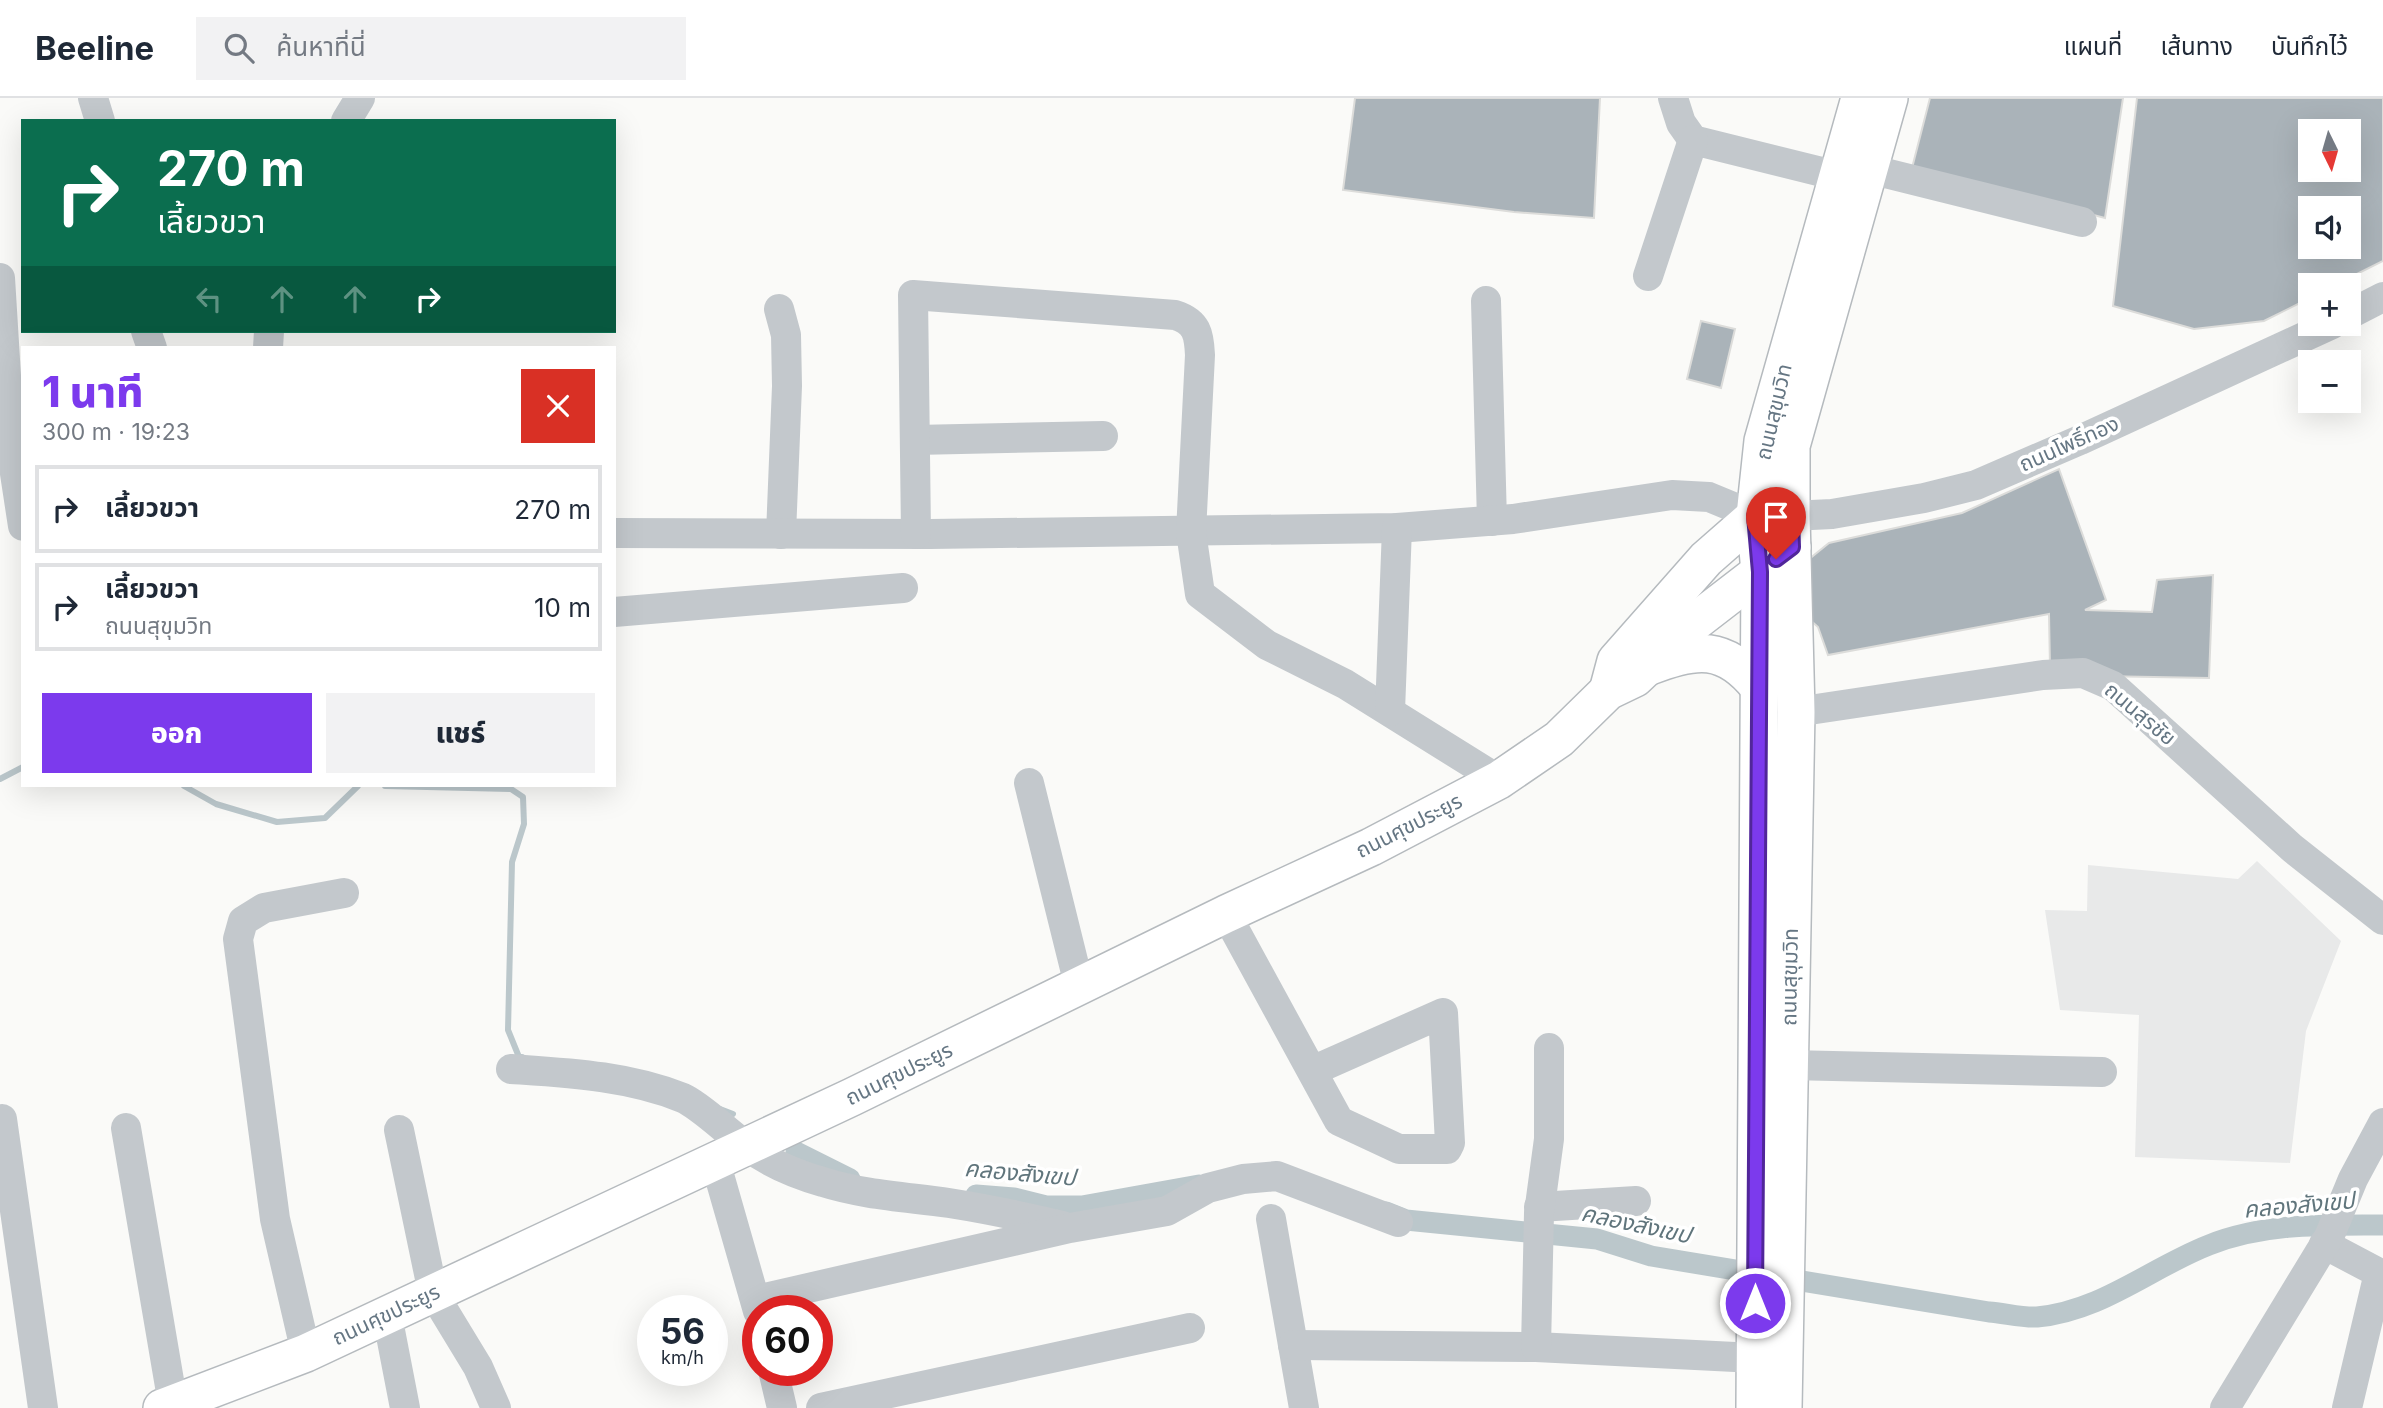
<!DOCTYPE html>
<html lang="th">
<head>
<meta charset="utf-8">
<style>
  :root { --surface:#fff; --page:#f2f2f3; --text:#1f2937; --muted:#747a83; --line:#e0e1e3; --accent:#7c3aed }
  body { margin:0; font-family:Inter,"Noto Sans Thai",sans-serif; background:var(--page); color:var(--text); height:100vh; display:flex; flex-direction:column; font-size:26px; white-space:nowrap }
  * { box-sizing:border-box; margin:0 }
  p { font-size:23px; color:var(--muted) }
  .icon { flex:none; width:38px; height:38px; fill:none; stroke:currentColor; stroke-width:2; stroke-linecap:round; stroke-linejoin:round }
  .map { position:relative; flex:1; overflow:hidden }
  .drawer { position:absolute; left:21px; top:248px; width:595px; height:441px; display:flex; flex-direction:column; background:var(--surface); border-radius:0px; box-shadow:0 7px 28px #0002 }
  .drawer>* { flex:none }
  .guide { position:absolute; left:21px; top:21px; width:595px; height:214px; border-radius:0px; box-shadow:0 7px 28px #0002; background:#0b6e4f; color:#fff; overflow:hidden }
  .needle { width:46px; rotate:175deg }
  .fabs { position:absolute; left:2298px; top:21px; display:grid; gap:14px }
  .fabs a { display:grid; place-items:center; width:63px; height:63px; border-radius:0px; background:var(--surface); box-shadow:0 7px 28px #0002; font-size:35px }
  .speed { position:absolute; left:637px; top:1197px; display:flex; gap:14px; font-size:35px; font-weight:700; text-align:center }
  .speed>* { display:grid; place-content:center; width:91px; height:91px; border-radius:50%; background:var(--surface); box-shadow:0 7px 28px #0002; line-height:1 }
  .speed small { font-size:18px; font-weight:400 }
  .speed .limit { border:10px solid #d22; background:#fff; color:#111 }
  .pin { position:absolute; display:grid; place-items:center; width:60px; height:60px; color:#fff; margin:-72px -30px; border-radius:50% 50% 50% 0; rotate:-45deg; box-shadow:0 0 7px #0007 }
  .pin .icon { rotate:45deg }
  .me { position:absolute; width:77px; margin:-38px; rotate:0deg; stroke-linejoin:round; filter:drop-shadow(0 0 5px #0008) }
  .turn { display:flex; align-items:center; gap:24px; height:147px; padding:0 21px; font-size:32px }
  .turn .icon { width:91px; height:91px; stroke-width:2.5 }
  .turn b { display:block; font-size:49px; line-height:60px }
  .lanes { display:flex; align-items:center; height:66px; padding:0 21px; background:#0003; justify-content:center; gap:35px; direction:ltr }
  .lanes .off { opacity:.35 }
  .round { display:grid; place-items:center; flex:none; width:74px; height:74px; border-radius:0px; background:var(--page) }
  .overview { display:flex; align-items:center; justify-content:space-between; height:119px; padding:0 21px }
  h1 { font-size:42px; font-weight:800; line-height:52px; color:var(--accent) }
  .button { display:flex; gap:14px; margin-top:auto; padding:14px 21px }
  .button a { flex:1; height:80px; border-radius:0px; background:var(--accent); color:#fff; font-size:28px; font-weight:800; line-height:80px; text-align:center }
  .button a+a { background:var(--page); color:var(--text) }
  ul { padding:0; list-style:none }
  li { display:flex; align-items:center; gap:21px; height:88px; margin:0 14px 10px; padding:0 7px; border:4px solid var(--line); border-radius:0px }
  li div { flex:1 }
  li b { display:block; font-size:26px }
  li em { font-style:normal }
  header { display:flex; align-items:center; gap:42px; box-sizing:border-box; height:98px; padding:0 35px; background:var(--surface); border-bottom:2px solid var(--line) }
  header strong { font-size:33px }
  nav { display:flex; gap:38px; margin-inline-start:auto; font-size:24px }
  .search { width:490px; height:63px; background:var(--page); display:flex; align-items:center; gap:18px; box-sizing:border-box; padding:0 24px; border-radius:0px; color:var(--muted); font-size:26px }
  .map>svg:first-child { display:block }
  .built { fill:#e8e9e9 }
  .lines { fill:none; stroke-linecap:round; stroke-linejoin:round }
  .stream { stroke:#bbc7cb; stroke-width:6 }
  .canal { stroke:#bbc7cb; stroke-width:21 }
  .building { fill:#aab3b9; stroke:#dcdcda; stroke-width:2; fill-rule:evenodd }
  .major-casing { stroke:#b5babe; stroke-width:40 }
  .minor { stroke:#c3c8cc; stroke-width:30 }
  .major { stroke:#fff; stroke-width:37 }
  .route-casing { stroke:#51269a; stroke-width:18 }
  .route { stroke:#7c3aed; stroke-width:12 }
  .labels { text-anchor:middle; stroke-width:7; stroke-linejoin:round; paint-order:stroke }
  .street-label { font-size:21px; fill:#657683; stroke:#fff }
  .water-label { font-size:23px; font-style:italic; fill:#60757c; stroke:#fff }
</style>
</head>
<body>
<header>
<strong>Beeline</strong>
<div class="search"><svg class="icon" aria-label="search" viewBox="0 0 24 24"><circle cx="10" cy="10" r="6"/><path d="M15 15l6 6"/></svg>ค้นหาที่นี่</div>
<nav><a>แผนที่</a><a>เส้นทาง</a><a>บันทึกไว้</a></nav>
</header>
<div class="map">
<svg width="2383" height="1310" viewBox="0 0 2383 1310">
  <rect width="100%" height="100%" fill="#fafaf8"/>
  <!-- built -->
  <polygon class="built" points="2257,763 2341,843 2306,933 2290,1065 2135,1059 2139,917 2060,912 2045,812 2087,813 2088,767 2238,781"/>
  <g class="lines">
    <!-- stream -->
    <g class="stream">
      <polyline points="0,681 23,669"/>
      <polyline points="184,688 216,706 277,724 325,720 358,688"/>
      <polyline points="385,688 511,691 523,699 524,726 512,764 508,932 519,959 522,959"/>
      <polyline points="720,1011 733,1016"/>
    </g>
    <!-- canal -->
    <g class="canal">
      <polyline points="796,1054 850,1081"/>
      <polyline points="976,1097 1014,1100 1046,1108 1082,1108 1199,1087"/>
      <path d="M1386 1114 1406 1122 1597 1141 1651 1158 1989 1214C2004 1215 2022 1220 2037 1219 2102 1213 2150 1170 2209 1147 2264 1125 2324 1127 2383 1127"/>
    </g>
  </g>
  <!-- building -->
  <g class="building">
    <polygon points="1355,0 1600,0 1594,120 1514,114 1343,92"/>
    <polygon points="1930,0 2123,0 2105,120 1912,70"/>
    <path d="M2137 0H2383V163L2335 187H2310V200L2264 223 2194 231 2113 208ZM2310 33H2348V72H2310ZM2310 110H2348V149H2310Z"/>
    <polygon points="1701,223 1735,231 1721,290 1687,281"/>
    <polygon points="2059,371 2106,502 2085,512 2152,514 2157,482 2213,477 2209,580 2098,578 2050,570 2049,516 1828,557 1818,529 1809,521 1808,462 1829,445 1962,415"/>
  </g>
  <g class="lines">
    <!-- major casing -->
    <g class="major-casing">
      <g id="major">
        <path d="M1650 568C1696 550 1725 547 1758 588"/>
        <polyline points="1608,593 1616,563 1706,461 1755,418"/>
        <polyline points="162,1310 306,1255 852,999 1226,816 1371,749 1499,682 1559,641 1608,593 1635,580 1691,527 1792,449"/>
        <polyline points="1755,1310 1760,474 1755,418 1763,343 1860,0"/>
        <polyline points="1783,1310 1796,614 1791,418 1791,348 1889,0"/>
      </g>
    </g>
    <!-- minor -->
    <g class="minor">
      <polyline points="93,0 100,23"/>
      <polyline points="1673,0 1681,25 1693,42 1838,78"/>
      <polyline points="346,23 360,0"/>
      <polyline points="1869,71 2082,124"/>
      <polyline points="1648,178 1693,42"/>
      <polyline points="0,180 10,343 23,428"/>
      <polyline points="1486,203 1492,423"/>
      <polyline points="779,211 786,237 787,288 781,436"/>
      <polyline points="2348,217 2383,199"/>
      <polyline points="146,233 152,250"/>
      <polyline points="268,250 269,233"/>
      <polyline points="915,342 1103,338"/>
      <polyline points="1791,418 1832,416 1924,400 1976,387 2080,342 2332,226"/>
      <polyline points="614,435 930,436 1397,430 1513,421 1672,397 1709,399 1755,418"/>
      <path d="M916 436 913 197 1175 217C1197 224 1199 236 1200 257L1191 434 1200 496 1267 547 1345 586 1499 682"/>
      <polyline points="614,514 903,490"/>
      <polyline points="1390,613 1397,430"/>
      <polyline points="1796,614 2043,577 2083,575 2113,588 2292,750 2383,822"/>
      <polyline points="1029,685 1079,887"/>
      <polyline points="1226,816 1339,1023 1399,1051 1447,1051 1450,1045 1443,915 1312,973"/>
      <polyline points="1788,967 2102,974"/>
      <path d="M511 971C569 975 629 978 683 1000 701 1008 729 1036 747 1048 770 1066 795 1076 823 1084 864 1097 907 1099 949 1105 987 1111 1025 1119 1063 1128"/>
      <polyline points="2,1021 43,1310"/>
      <polyline points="126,1030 173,1306"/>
      <polyline points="399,1032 433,1195 478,1269 496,1310"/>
      <polyline points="715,1063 758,1213"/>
      <polyline points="1539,1109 1636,1103"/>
      <polyline points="1271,1121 1304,1310"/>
      <polyline points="2324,1146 2379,1175 2347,1310"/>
      <polyline points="756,1202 1070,1130 1167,1113 1208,1090 1243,1081 1277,1078 1398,1124"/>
      <polyline points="387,1217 405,1310"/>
      <polyline points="1293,1247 1536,1249 1755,1260"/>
      <polyline points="1536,1249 1539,1115 1549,1041 1549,950"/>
      <polyline points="306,1255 275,1121 238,841 243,823 264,810 344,795"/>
      <polyline points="773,1272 782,1310"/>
      <polyline points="821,1310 1190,1230"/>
      <polyline points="2225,1310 2329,1139 2353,1081 2383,1025"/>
    </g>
    <!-- major -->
    <use href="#major" class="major"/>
  </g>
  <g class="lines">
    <!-- route casing -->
    <g class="route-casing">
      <polyline id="route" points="1755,1205 1760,474 1755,418 1791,418 1792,449 1776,461"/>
    </g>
    <!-- route -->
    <use href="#route" class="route"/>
  </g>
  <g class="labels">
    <!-- street labels -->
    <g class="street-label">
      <text transform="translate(1774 314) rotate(-77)" y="7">ถนนสุขุมวิท</text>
      <text transform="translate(2069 346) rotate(-24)" y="7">ถนนโพธิ์ทอง</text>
      <text transform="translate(2140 616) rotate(40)" y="7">ถนนสุรชัย</text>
      <text transform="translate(1409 728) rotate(-27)" y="7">ถนนศุขประยูร</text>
      <text transform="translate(1790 879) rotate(-89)" y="7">ถนนสุขุมวิท</text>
      <text transform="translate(899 976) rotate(-26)" y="7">ถนนศุขประยูร</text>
      <text transform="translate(386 1217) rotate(-25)" y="7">ถนนศุขประยูร</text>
    </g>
    <!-- water labels -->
    <g class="water-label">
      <text transform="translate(1020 1075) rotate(5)" y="8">คลองสังเขป</text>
      <text transform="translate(2299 1107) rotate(-5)" y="8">คลองสังเขป</text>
      <text transform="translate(1636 1126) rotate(12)" y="8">คลองสังเขป</text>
    </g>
  </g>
</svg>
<div class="fabs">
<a><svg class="needle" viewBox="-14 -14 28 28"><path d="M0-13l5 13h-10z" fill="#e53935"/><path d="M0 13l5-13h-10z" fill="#747a83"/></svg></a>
<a><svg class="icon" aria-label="sound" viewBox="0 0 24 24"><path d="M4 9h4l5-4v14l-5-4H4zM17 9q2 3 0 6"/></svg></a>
<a>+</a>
<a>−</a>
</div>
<div class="speed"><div>56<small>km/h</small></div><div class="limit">60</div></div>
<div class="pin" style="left:1776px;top:461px;background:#d93025"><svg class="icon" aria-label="arrive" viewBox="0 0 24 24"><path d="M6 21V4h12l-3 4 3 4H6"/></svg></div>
<svg class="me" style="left:1755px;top:1205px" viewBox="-20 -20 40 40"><circle r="17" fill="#7c3aed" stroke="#fff" stroke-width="3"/><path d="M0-11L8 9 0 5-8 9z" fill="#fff"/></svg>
<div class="guide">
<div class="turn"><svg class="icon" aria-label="right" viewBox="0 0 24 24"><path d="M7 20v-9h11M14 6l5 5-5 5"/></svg><div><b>270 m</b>เลี้ยวขวา</div></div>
<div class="lanes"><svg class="icon off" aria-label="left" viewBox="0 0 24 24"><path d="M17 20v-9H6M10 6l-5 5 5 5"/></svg><svg class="icon off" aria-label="ahead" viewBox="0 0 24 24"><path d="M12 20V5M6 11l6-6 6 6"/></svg><svg class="icon off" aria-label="ahead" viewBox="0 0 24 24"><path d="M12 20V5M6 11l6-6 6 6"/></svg><svg class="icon" aria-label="right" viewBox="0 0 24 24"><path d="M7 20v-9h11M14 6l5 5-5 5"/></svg></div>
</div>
<section class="drawer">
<div class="overview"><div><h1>1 นาที</h1><p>300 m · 19:23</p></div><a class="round" style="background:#d93025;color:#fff"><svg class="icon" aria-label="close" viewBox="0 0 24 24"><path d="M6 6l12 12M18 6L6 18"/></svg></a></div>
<ul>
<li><svg class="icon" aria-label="right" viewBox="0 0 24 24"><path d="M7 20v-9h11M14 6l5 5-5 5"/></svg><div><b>เลี้ยวขวา</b></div><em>270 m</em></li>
<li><svg class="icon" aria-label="right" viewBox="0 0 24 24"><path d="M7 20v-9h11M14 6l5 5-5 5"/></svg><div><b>เลี้ยวขวา</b><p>ถนนสุขุมวิท</p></div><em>10 m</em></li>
</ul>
<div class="button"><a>ออก</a><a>แชร์</a></div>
</section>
</div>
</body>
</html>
